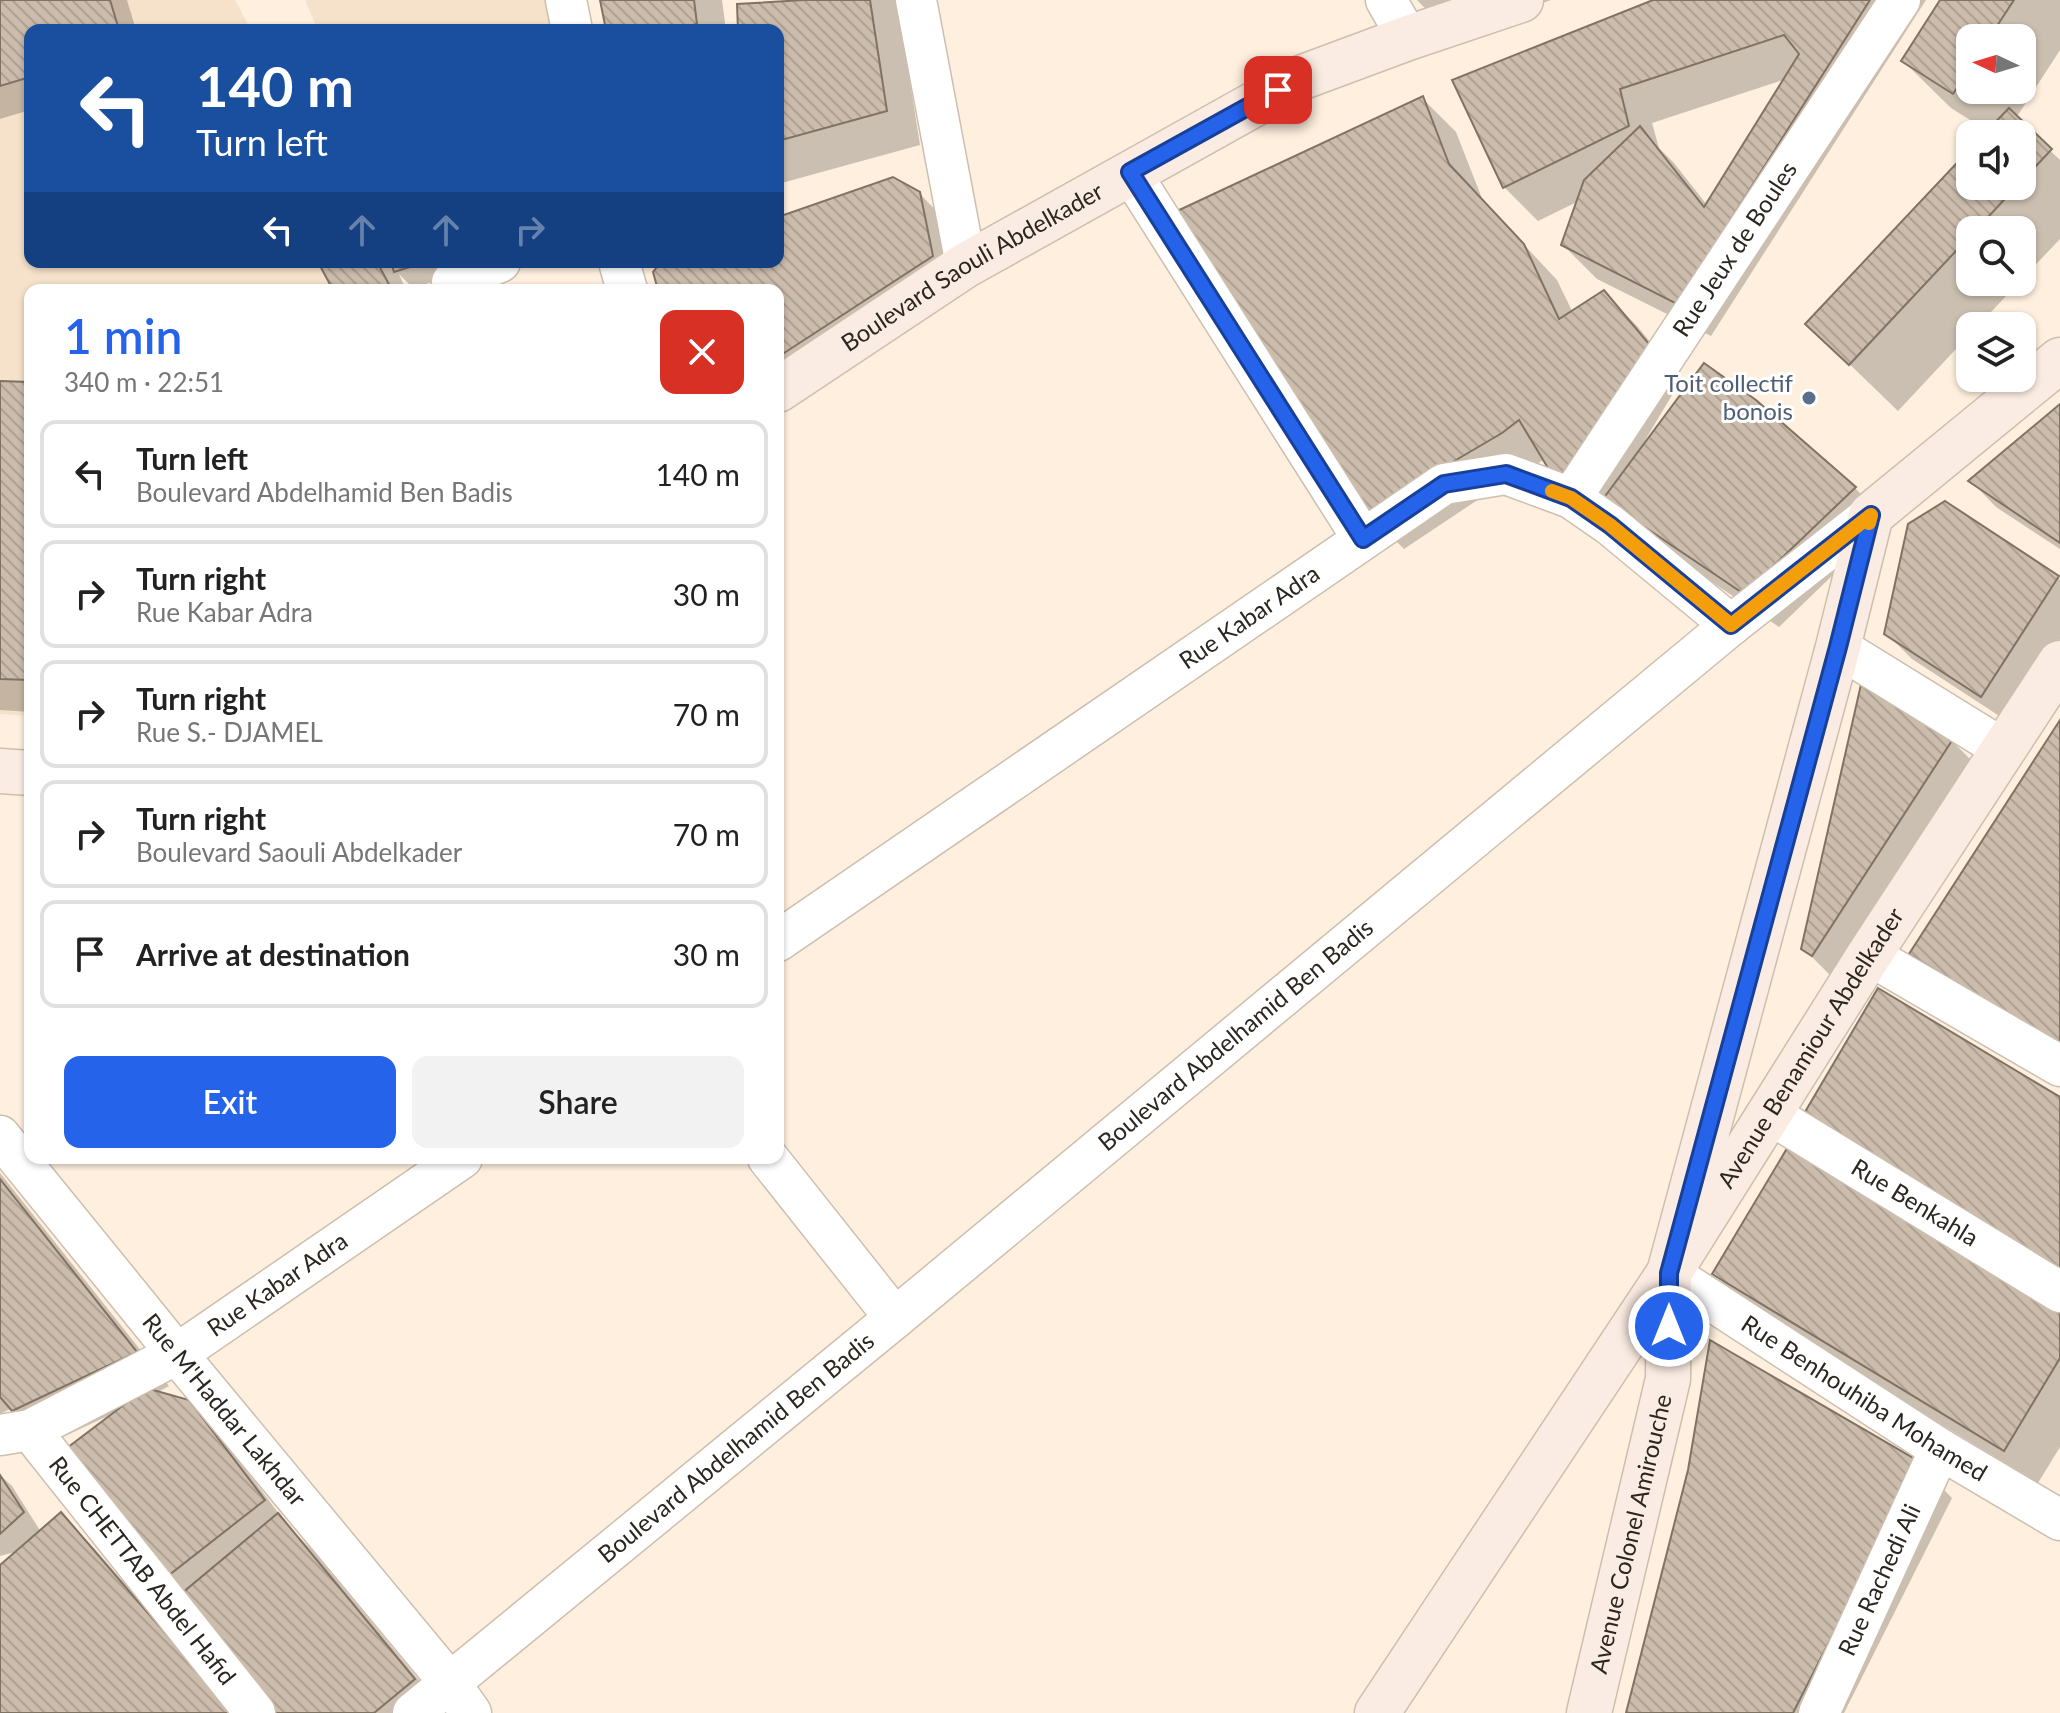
<!DOCTYPE html>
<html lang="en">
<head>
<meta charset="utf-8">
<style>
  :root { --surface:#fff; --page:#f2f2f2; --text:#222; --muted:#767676; --line:#e0e0e0; --accent:#2563eb }
  body { margin:0; font-family:Lato,sans-serif; background:var(--page); color:var(--text); height:100vh; display:flex; flex-direction:column; font-size:30px; white-space:nowrap }
  * { box-sizing:border-box; margin:0 }
  p { font-size:26px; color:var(--muted) }
  .icon { flex:none; width:44px; height:44px; fill:none; stroke:currentColor; stroke-width:2; stroke-linecap:round; stroke-linejoin:round }
  .map { position:relative; flex:1; overflow:hidden }
  .panel { position:absolute; left:24px; top:284px; width:760px; height:880px; display:flex; flex-direction:column; background:var(--surface); border-radius:16px; box-shadow:0 2px 6px #0004 }
  .panel>* { flex:none }
  .top-card { position:absolute; left:24px; top:24px; width:760px; height:244px; border-radius:16px; box-shadow:0 2px 6px #0004; background:#1a4fa0; color:#fff; overflow:hidden }
  .needle { width:52px; rotate:274deg }
  .fabs { position:absolute; left:1956px; top:24px; display:grid; gap:16px }
  .fabs a { display:grid; place-items:center; width:80px; height:80px; border-radius:16px; background:var(--surface); box-shadow:0 2px 6px #0004; font-size:40px }
  .pin { position:absolute; display:grid; place-items:center; width:68px; height:68px; color:#fff; margin:-34px; border-radius:16px; box-shadow:0 4px 12px #0006 }
  .me { position:absolute; width:88px; margin:-44px; rotate:0deg; stroke-linejoin:round; filter:drop-shadow(0 0 6px #0008) }
  .turn { display:flex; align-items:center; gap:28px; height:168px; padding:0 40px; font-size:36px }
  .turn .icon { width:104px; height:104px; stroke-width:2.5 }
  .turn b { display:block; font-size:56px; line-height:68px }
  .lanes { display:flex; align-items:center; height:76px; padding:0 40px; background:#0003; justify-content:center; gap:40px; direction:ltr }
  .lanes .off { opacity:.35 }
  .round { display:grid; place-items:center; flex:none; width:84px; height:84px; border-radius:16px; background:var(--page) }
  .overview { display:flex; align-items:center; justify-content:space-between; height:136px; padding:0 40px }
  h1 { font-size:48px; font-weight:600; line-height:60px; color:var(--accent) }
  .cta { display:flex; gap:16px; margin-top:auto; padding:16px 40px }
  .cta a { flex:1; height:92px; border-radius:16px; background:var(--accent); color:#fff; font-size:32px; font-weight:600; line-height:92px; text-align:center }
  .cta a+a { background:var(--page); color:var(--text) }
  ul { padding:0; list-style:none }
  li { display:flex; align-items:center; gap:24px; height:108px; margin:0 16px 12px; padding:0 24px; border:4px solid var(--line); border-radius:16px }
  li div { flex:1 }
  li b { display:block; font-size:30px }
  li em { font-style:normal }
  .map>svg:first-child { display:block }
  .built { fill:#f6e2ca }
  .shadow { fill:#0003; fill-rule:evenodd }
  .building { fill:url(#building-back-hatch); stroke:#817364; stroke-width:2 }
  .lines { fill:none; stroke-linecap:round; stroke-linejoin:round }
  .street-casing { stroke:#cdbfae; stroke-width:43 }
  .secondary-casing { stroke:#cdbfae; stroke-width:47 }
  .street { stroke:#fff; stroke-width:40 }
  .secondary { stroke:#fbece3; stroke-width:44 }
  .route-casing { stroke:#184099; stroke-width:20 }
  .route { stroke:#2563eb; stroke-width:14 }
  .slow { stroke:#f59e0b; stroke-width:14 }
  .service-dot { fill:#5c6f8a; stroke:#fff; stroke-width:3 }
  .labels { text-anchor:middle; stroke-width:6; stroke-linejoin:round; paint-order:stroke }
  .street-label { font-size:24px; fill:#2c2620; stroke:#fff }
  .service-label { font-size:24px; fill:#4e5e75; stroke:#fff; text-anchor:end }
</style>
</head>
<body>
<div class="map">
<svg width="2060" height="1713" viewBox="0 0 2060 1713">
  <defs>
    <pattern id="building-back-hatch" width="6" height="6" patternUnits="userSpaceOnUse" patternTransform="scale(2)"><rect width="6" height="6" fill="#cbbcac"/><path d="M-1 5l2 2M0 0l6 6M5-1l2 2" fill="none" stroke="#aea194"/></pattern>
  </defs>
  <rect width="100%" height="100%" fill="#feefde"/>
  <!-- built -->
  <g class="built">
    <polygon points="0,0 235,0 251,30 30,30 30,262 377,262 392,290 30,290 30,716 0,714"/>
    <polygon points="305,0 546,0 552,30 318,30"/>
  </g>
  <!-- shadow -->
  <g class="shadow">
    <polygon points="0,0 127,0 136,30 30,30 30,110 0,119"/>
    <polygon points="602,0 722,0 726,30 608,30"/>
    <polygon points="806,0 897,0 920,145 778,184 778,30 740,30"/>
    <polygon points="1417,0 1551,0 1452,36"/>
    <path d="M1658 0H1926L1711 336 1597 279 1563 245 1579 201 1538 221 1504 187ZM1786 79 1707 205 1674 163 1659 148 1652 123Z"/>
    <path d="M1942 0H2060V50L2016 118 2060 160V239L2022 279V230H1970V282H2019L1978 326H1970V334L1898 411 1808 324 1970 152V186H2022V134H1987L1989 132 1951 108 1903 61ZM1970 38H2022V90H1970Z"/>
    <polygon points="1422,98 1456,132 1483,201 1557,280 1573,313 1604,293 1638,327 1681,380 1644,442 1855,488 1888,522 1779,627 1639,533 1589,510 1545,459 1473,503 1404,549 1370,515"/>
    <polygon points="919,193 953,228 966,290 778,413 778,290 660,290 663,262 778,262 778,219"/>
    <polygon points="321,262 472,262 474,269 413,288 399,274 406,290 335,290"/>
    <polygon points="0,383 30,384 30,712 0,710"/>
    <polygon points="2060,406 2060,549 1996,507 1971,481"/>
    <polygon points="2058,577 2060,579 2060,639 2007,721 1912,659 1886,633"/>
    <polygon points="1864,683 1952,741 1978,767 1838,981 1829,974 1803,948"/>
    <polygon points="0,1173 169,1386 156,1393 188,1402 214,1428 289,1527 312,1550 446,1713 271,1713 166,1578 114,1413 48,1444 12,1408 0,1414"/>
    <polygon points="1714,1274 2060,1305 2060,1447 2038,1483 1748,1308"/>
    <polygon points="1919,1464 1952,1498 1844,1713 1628,1713"/>
    <polygon points="0,1475 12,1486 41,1532 61,1515 94,1548 236,1713 0,1713 0,1567 19,1551 0,1556"/>
  </g>
  <!-- building -->
  <g class="building">
    <polygon points="0,0 110,0 119,30 30,30 30,77 0,86"/>
    <polygon points="600,0 694,0 697,24 674,30 606,30"/>
    <polygon points="804,0 870,0 887,111 778,141 778,30 738,30 737,4"/>
    <polygon points="1653,0 1870,0 1677,304 1561,245 1584,180 1640,126 1704,207 1799,54 1784,35 1620,89 1629,126 1503,188 1452,80"/>
    <polygon points="1940,0 2014,0 1989,38 1970,38 1970,68 1953,94 1901,61"/>
    <polygon points="1423,96 1449,164 1524,244 1559,319 1604,290 1649,344 1575,467 1554,478 1519,420 1502,433 1439,470 1369,516 1175,212"/>
    <polygon points="2009,108 2052,149 2022,181 2022,134 1984,134"/>
    <polygon points="1970,149 1970,186 2017,186 1976,230 1970,230 1970,236 1849,365 1805,324"/>
    <polygon points="893,177 920,192 933,256 778,357 778,290 658,290 653,272 661,262 778,262 778,217"/>
    <polygon points="318,262 377,262 392,290 333,290"/>
    <polygon points="391,262 426,262 394,272"/>
    <polygon points="1704,363 1756,400 1856,487 1744,594 1603,499"/>
    <polygon points="0,381 30,382 30,680 0,679"/>
    <polygon points="2060,404 2060,543 1968,481"/>
    <polygon points="1945,501 2059,576 1981,697 1884,634 1908,524"/>
    <polygon points="1862,680 1953,739 1812,956 1801,949"/>
    <polygon points="2060,720 2060,1045 1909,954"/>
    <polygon points="1878,988 2060,1097 2060,1269 1805,1112"/>
    <polygon points="1792,1140 2060,1303 2060,1358 2004,1451 1712,1274"/>
    <polygon points="0,1179 137,1352 12,1411 0,1397"/>
    <polygon points="1710,1340 1920,1462 1793,1713 1626,1713 1688,1470"/>
    <polygon points="146,1388 189,1400 265,1500 164,1579 67,1448"/>
    <polygon points="0,1475 24,1512 0,1534"/>
    <polygon points="61,1512 234,1713 0,1713 0,1565"/>
    <polygon points="278,1513 415,1679 374,1713 269,1713 175,1599"/>
  </g>
  <g class="lines">
    <!-- street casing -->
    <g class="street-casing">
      <g id="street">
        <polyline points="566,0 572,30"/>
        <polyline points="916,0 966,265"/>
        <polyline points="1386,0 1408,38"/>
        <polyline points="1130,172 1363,539"/>
        <polyline points="619,262 627,290"/>
        <polyline points="452,282 500,262"/>
        <path id="s1" d="M1571 498 1900 0"/>
        <polyline points="1838,647 2003,749"/>
        <path id="s2" d="M778 941 1444 484 1506 474 1571 498 1610 525 1731 625"/>
        <polyline points="1869,955 2060,1066"/>
        <path id="s3" d="M1768 1113 2060 1292"/>
        <path id="s4" d="M0 1136 177 1354 450 1683 471 1713"/>
        <polyline points="768,1158 895,1318"/>
        <path id="s5" d="M1669 1273 1940 1449 2060 1520"/>
        <path id="s6" d="M30 1430 255 1713"/>
        <path id="s7" d="M0 1435 30 1430 177 1354 462 1158"/>
        <path id="s8" d="M413 1713 895 1318 1731 625 1871 515"/>
        <path id="s9" d="M1819 1713 1940 1449"/>
      </g>
    </g>
    <!-- secondary casing -->
    <g class="secondary-casing">
      <g id="secondary">
        <path id="s10" d="M778 390 966 265 1303 77 1408 38 1521 0"/>
        <polyline points="0,771 30,773"/>
        <path id="s11" d="M1377 1713 1669 1273 1869 955 2060 663"/>
        <path id="s12" d="M1589 1713 1668 1379 1669 1273 1838 647 1871 515 2060 360"/>
      </g>
    </g>
    <!-- street -->
    <use href="#street" class="street"/>
    <!-- secondary -->
    <use href="#secondary" class="secondary"/>
  </g>
  <g class="lines">
    <!-- route casing -->
    <g class="route-casing">
      <polyline id="route" points="1278,90 1130,172 1363,539 1444,484 1506,474 1571,498 1610,525 1731,625 1871,515 1838,647 1669,1273 1669,1326"/>
    </g>
    <!-- route -->
    <use href="#route" class="route"/>
    <!-- slow -->
    <polyline class="slow" points="1552,491 1571,498 1610,525 1731,625 1871,515 1869,523"/>
  </g>
  <!-- markers -->
  <circle class="service-dot" cx="1809" cy="398" r="8"/>
  <g class="labels">
    <!-- street labels -->
    <g class="street-label">
      <text dy="8" stroke="none"><textPath href="#s1" startOffset="298">Rue Jeux de Boules</textPath></text>
      <text dy="8" stroke="none"><textPath href="#s10" startOffset="230">Boulevard Saouli Abdelkader</textPath></text>
      <text dy="8" stroke="none"><textPath href="#s2" startOffset="572">Rue Kabar Adra</textPath></text>
      <text dy="8" stroke="none"><textPath href="#s8" startOffset="1066">Boulevard Abdelhamid Ben Badis</textPath></text>
      <text dy="8" stroke="none"><textPath href="#s11" startOffset="794">Avenue Benamiour Abdelkader</textPath></text>
      <text dy="8" stroke="none"><textPath href="#s3" startOffset="172">Rue Benkahla</textPath></text>
      <text dy="8" stroke="none"><textPath href="#s7" startOffset="318">Rue Kabar Adra</textPath></text>
      <text dy="8" stroke="none"><textPath href="#s5" startOffset="232">Rue Benhouhiba Mohamed</textPath></text>
      <text dy="8" stroke="none"><textPath href="#s4" startOffset="354">Rue M'Haddar Lakhdar</textPath></text>
      <text dy="8" stroke="none"><textPath href="#s8" startOffset="418">Boulevard Abdelhamid Ben Badis</textPath></text>
      <text dy="8" stroke="none"><textPath href="#s12" startOffset="184">Avenue Colonel Amirouche</textPath></text>
      <text dy="8" stroke="none"><textPath href="#s6" startOffset="180">Rue CHETTAB Abdel Hafid</textPath></text>
      <text dy="8" stroke="none"><textPath href="#s9" startOffset="146">Rue Rachedi Ali</textPath></text>
    </g>
    <!-- service labels -->
    <g class="service-label">
      <text x="1793" y="392">Toit collectif<tspan x="1793" dy="28">bonois</tspan></text>
    </g>
  </g>
</svg>
<div class="fabs">
<a><svg class="needle" viewBox="-14 -14 28 28"><path d="M0-13l5 13h-10z" fill="#e53935"/><path d="M0 13l5-13h-10z" fill="#767676"/></svg></a>
<a><svg class="icon" aria-label="sound" viewBox="0 0 24 24"><path d="M4 9h4l5-4v14l-5-4H4zM17 9q2 3 0 6"/></svg></a>
<a><svg class="icon" aria-label="search" viewBox="0 0 24 24"><circle cx="10" cy="10" r="6"/><path d="M15 15l6 6"/></svg></a>
<a><svg class="icon" aria-label="layers" viewBox="0 0 24 24"><path d="M12 4l9 5-9 5-9-5zM3 14l9 5 9-5"/></svg></a>
</div>
<div class="pin" style="left:1278px;top:90px;background:#d93025"><svg class="icon" aria-label="arrive" viewBox="0 0 24 24"><path d="M6 21V4h12l-3 4 3 4H6"/></svg></div>
<svg class="me" style="left:1669px;top:1326px" viewBox="-20 -20 40 40"><circle r="17" fill="#2563eb" stroke="#fff" stroke-width="3"/><path d="M0-11L8 9 0 5-8 9z" fill="#fff"/></svg>
<div class="top-card">
<div class="turn"><svg class="icon" aria-label="left" viewBox="0 0 24 24"><path d="M17 20v-9H6M10 6l-5 5 5 5"/></svg><div><b>140 m</b>Turn left</div></div>
<div class="lanes"><svg class="icon" aria-label="left" viewBox="0 0 24 24"><path d="M17 20v-9H6M10 6l-5 5 5 5"/></svg><svg class="icon off" aria-label="ahead" viewBox="0 0 24 24"><path d="M12 20V5M6 11l6-6 6 6"/></svg><svg class="icon off" aria-label="ahead" viewBox="0 0 24 24"><path d="M12 20V5M6 11l6-6 6 6"/></svg><svg class="icon off" aria-label="right" viewBox="0 0 24 24"><path d="M7 20v-9h11M14 6l5 5-5 5"/></svg></div>
</div>
<section class="panel">
<div class="overview"><div><h1>1 min</h1><p>340 m · 22:51</p></div><a class="round" style="background:#d93025;color:#fff"><svg class="icon" aria-label="close" viewBox="0 0 24 24"><path d="M6 6l12 12M18 6L6 18"/></svg></a></div>
<ul>
<li><svg class="icon" aria-label="left" viewBox="0 0 24 24"><path d="M17 20v-9H6M10 6l-5 5 5 5"/></svg><div><b>Turn left</b><p>Boulevard Abdelhamid Ben Badis</p></div><em>140 m</em></li>
<li><svg class="icon" aria-label="right" viewBox="0 0 24 24"><path d="M7 20v-9h11M14 6l5 5-5 5"/></svg><div><b>Turn right</b><p>Rue Kabar Adra</p></div><em>30 m</em></li>
<li><svg class="icon" aria-label="right" viewBox="0 0 24 24"><path d="M7 20v-9h11M14 6l5 5-5 5"/></svg><div><b>Turn right</b><p>Rue S.- DJAMEL</p></div><em>70 m</em></li>
<li><svg class="icon" aria-label="right" viewBox="0 0 24 24"><path d="M7 20v-9h11M14 6l5 5-5 5"/></svg><div><b>Turn right</b><p>Boulevard Saouli Abdelkader</p></div><em>70 m</em></li>
<li><svg class="icon" aria-label="arrive" viewBox="0 0 24 24"><path d="M6 21V4h12l-3 4 3 4H6"/></svg><div><b>Arrive at destination</b></div><em>30 m</em></li>
</ul>
<div class="cta"><a>Exit</a><a>Share</a></div>
</section>
</div>
</body>
</html>
